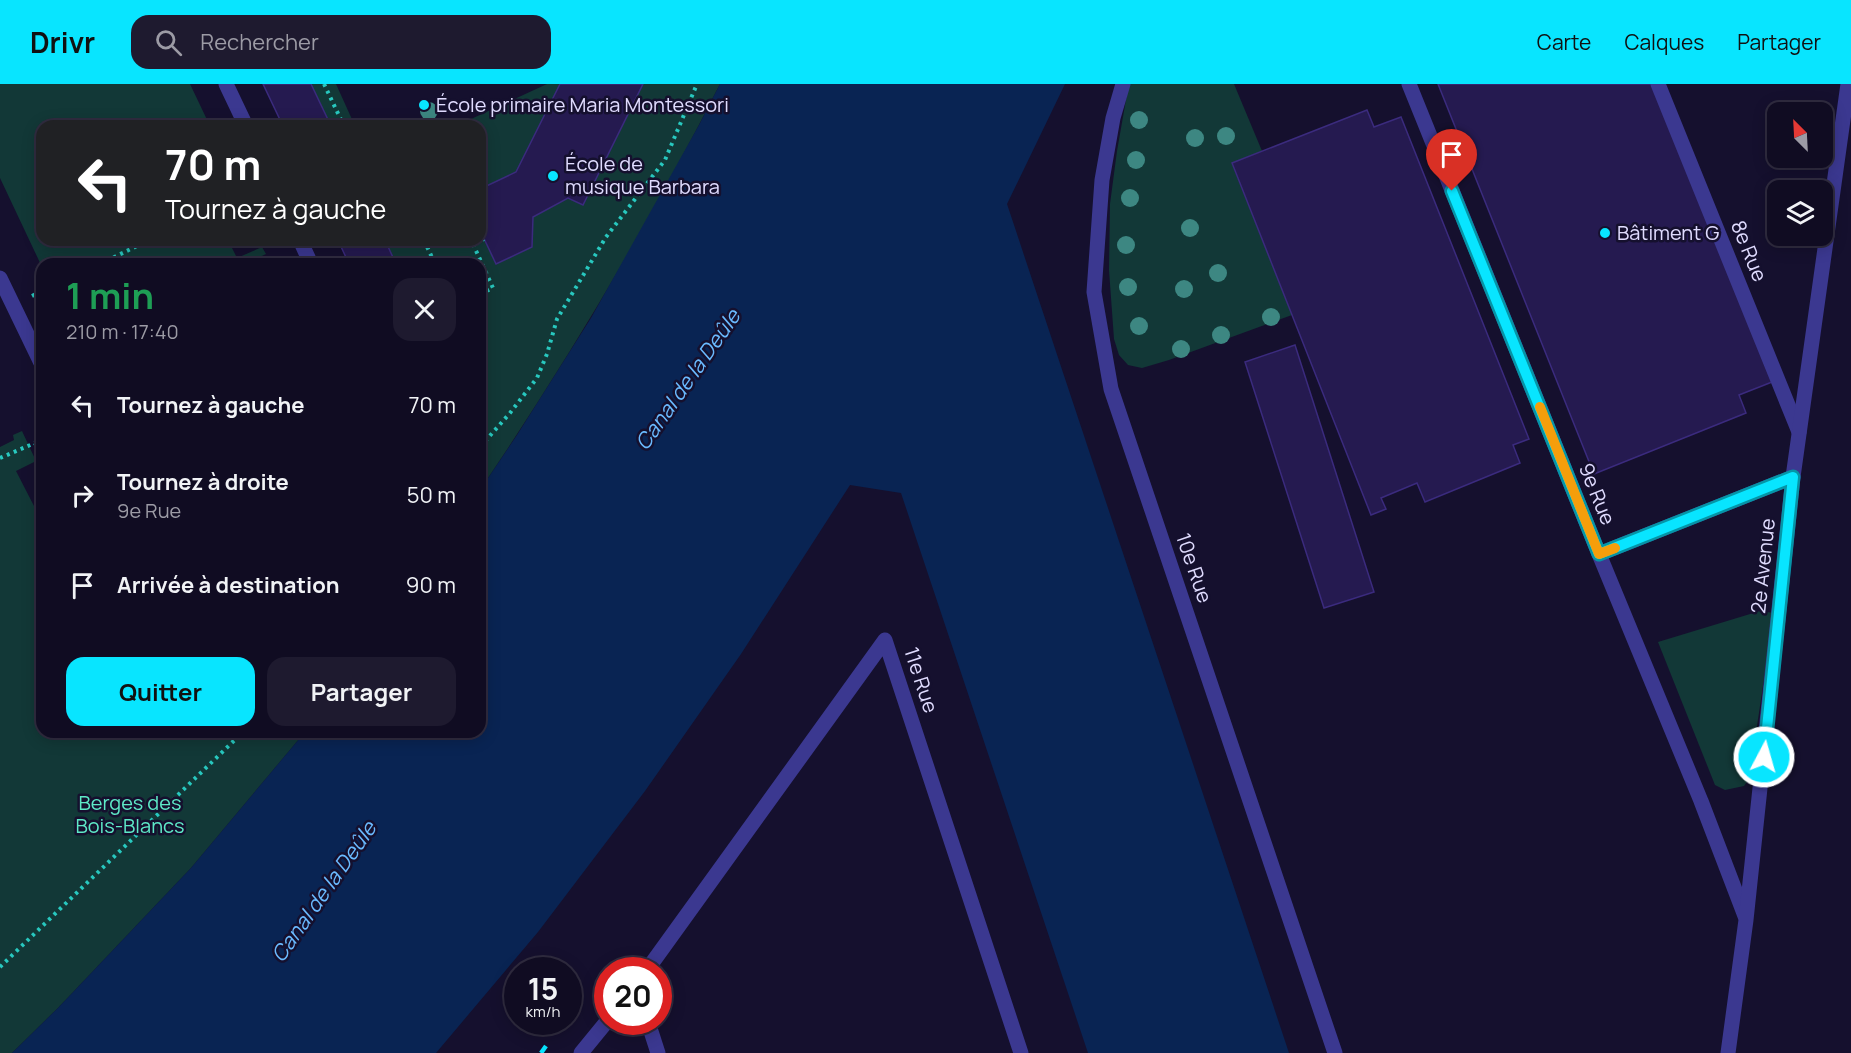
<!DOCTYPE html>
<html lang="fr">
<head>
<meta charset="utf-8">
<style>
  :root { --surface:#100c22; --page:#1e1a2f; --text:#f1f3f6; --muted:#9c9ba5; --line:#302c40; --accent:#08e5ff }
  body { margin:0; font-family:Manrope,sans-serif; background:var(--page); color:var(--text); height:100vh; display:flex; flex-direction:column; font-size:22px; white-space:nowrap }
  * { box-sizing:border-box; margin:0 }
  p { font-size:20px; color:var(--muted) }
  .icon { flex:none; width:33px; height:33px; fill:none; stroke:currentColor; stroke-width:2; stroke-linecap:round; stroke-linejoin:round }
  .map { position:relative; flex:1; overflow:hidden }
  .sheet { position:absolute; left:36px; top:174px; width:450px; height:480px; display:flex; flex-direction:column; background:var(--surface); border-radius:18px; box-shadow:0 3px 15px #0003,0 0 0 2px var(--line) }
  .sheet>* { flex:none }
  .hud { position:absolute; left:36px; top:36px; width:450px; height:126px; border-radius:18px; box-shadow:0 3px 15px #0003,0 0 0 2px var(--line); background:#202124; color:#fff; overflow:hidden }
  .needle { width:39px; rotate:336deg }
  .fabs { position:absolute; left:1767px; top:18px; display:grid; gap:12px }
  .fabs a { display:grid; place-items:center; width:66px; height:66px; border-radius:12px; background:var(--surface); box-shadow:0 3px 15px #0003,0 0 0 2px var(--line); font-size:30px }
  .speed { position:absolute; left:504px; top:873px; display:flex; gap:12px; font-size:30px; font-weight:700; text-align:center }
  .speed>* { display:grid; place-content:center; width:78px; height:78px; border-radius:50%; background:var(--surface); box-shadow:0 3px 15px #0003,0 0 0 2px var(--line); line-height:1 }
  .speed small { font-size:15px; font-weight:400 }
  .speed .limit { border:9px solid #d22; background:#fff; color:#111 }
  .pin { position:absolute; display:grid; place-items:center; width:51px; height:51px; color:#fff; margin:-62px -26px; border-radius:50% 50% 50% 0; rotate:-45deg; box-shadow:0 0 6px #0007 }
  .pin .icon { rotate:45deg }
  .me { position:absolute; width:66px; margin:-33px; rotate:6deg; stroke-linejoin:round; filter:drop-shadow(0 0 4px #0008) }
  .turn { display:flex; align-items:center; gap:21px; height:126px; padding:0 30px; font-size:27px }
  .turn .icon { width:78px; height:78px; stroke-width:2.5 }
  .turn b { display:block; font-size:42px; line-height:51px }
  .round { display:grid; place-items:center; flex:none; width:63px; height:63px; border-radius:18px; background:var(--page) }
  .summary { display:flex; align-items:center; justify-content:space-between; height:102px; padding:0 30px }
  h1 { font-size:36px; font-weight:700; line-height:45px; color:#1e9e55 }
  .cta { display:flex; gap:12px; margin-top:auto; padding:12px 30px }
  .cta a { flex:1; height:69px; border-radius:18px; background:var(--accent); color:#111; font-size:24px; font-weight:700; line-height:69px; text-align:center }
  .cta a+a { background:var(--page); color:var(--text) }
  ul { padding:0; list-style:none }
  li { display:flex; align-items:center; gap:18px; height:90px; padding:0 30px }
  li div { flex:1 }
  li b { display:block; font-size:22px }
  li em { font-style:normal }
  header { display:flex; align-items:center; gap:36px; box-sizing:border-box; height:84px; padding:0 30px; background:var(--accent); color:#111 }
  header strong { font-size:28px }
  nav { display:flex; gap:33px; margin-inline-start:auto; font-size:21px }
  .search { width:420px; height:54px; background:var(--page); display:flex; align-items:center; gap:15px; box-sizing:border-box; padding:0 21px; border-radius:18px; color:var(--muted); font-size:22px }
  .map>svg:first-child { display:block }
  .green { fill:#123837 }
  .water { fill:#092453 }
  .building { fill:#251a50; stroke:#3b2b7e; stroke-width:1.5 }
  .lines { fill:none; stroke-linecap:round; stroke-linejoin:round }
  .path { stroke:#28c8bf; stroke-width:4; stroke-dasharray:3 4.5; stroke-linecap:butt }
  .lane { stroke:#3b3890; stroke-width:15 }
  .street { stroke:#3b3890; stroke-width:15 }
  .rail { stroke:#08e5ff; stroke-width:4.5; stroke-dasharray:9 8; stroke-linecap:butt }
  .tree { fill:#3d8782 }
  .route-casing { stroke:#0595a6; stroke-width:15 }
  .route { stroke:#08e5ff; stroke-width:10 }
  .slow { stroke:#f59e0b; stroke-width:10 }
  .poi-dot { fill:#08e5ff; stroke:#15102e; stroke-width:2 }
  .labels { text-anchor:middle; stroke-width:5; stroke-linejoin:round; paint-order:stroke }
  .poi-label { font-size:20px; fill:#e0dcff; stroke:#15102e; text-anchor:start }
  .street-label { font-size:20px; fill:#e0dcff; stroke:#15102e }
  .park-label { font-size:20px; fill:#5ee9c7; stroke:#15102e }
  .water-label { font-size:21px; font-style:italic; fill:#6abaff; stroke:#15102e }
</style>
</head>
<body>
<header>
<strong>Drivr</strong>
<div class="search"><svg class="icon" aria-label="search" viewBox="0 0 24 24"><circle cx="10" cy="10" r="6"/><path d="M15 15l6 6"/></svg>Rechercher</div>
<nav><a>Carte</a><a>Calques</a><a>Partager</a></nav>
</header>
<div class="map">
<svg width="1851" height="969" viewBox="0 0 1851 969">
  <rect width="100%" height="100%" fill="#15102e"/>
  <!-- green -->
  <g class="green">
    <polygon points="0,0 190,0 210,42 42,42 42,156 228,156 237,174 262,163 266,170 249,178 249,180 42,180 42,183 0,94"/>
    <polygon points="311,0 336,0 355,42 331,42"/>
    <path d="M547 0H720C649 140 568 276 480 406V180H396L385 156H480V42H456Z"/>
    <polygon points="1130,0 1234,0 1262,67 1232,80 1292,231 1169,276 1142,284 1128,281 1119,271 1114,255 1109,186 1110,120 1117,67 1127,10"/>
    <polygon points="22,347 36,377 16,387 34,422 42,418 42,648 305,648 191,784 58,924 12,969 0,969 0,363 14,356 13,351"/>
    <polygon points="1760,527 1774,529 1749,695 1744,702 1725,706 1715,701 1658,558"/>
  </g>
  <!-- water -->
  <polygon class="water" points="720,0 1065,0 1007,120 1289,969 1088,969 901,409 850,401 741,570 645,707 538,848 436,969 12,969 58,924 191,784 305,648 480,648 480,406 517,351 591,234 699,41"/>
  <!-- building -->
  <g class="building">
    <polygon points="263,0 311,0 331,42 283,42"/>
    <polygon points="560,0 643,0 583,121 568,114 533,133 532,163 496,180 480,146 480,105 516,88"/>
    <polygon points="1438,0 1653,0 1772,298 1739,311 1746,329 1594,390"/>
    <polygon points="1367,26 1374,43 1401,33 1529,355 1513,361 1520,379 1425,418 1417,399 1381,414 1386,425 1371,431 1232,79"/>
    <polygon points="338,156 385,156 396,180 349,180"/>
    <polygon points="1295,261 1374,508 1324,524 1245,278"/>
  </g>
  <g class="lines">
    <!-- path -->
    <g class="path">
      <polyline points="324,0 344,42"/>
      <polyline points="424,156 435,180"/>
      <polyline points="471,156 473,160 484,155"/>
      <polyline points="473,160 493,204 480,210"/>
      <polyline points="100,180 137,162 156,156"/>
      <polyline points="32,212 42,207"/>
      <polyline points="480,363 510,329 537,294 547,270 557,235 606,153 665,76 697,0"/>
      <polyline points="0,374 35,359 42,373"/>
      <polyline points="0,883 243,648"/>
    </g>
    <!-- lane -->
    <g class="lane">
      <polyline points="1123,0 1113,34 1102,96 1094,208 1111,305 1335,969"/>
      <polyline points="1409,0 1599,470 1701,717 1745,832"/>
      <polyline points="1658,0 1799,348"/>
      <polyline points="1599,470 1793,393"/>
      <polyline points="647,886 885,556 1021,969"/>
      <polyline points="648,938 658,969"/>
      <polyline points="581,969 608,936"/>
      <polyline points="1728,969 1746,836 1793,393 1848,0"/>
    </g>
    <!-- street -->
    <g class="street">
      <polyline points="226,0 246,42"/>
      <polyline points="300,156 311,180"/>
      <polyline points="0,194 42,281"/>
    </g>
    <!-- rail -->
    <polyline class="rail" points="541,969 546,962"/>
  </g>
  <!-- trees -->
  <g class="tree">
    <circle cx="429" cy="27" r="9"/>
    <circle cx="1139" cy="36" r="9"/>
    <circle cx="1226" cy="52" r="9"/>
    <circle cx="1195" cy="54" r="9"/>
    <circle cx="1136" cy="76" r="9"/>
    <circle cx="1130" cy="114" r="9"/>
    <circle cx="1190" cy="144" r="9"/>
    <circle cx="1126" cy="161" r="9"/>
    <circle cx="1218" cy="189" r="9"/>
    <circle cx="1128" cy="203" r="9"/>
    <circle cx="1184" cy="205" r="9"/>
    <circle cx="1271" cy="233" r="9"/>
    <circle cx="1139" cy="242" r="9"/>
    <circle cx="1221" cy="251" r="9"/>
    <circle cx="1181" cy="265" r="9"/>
  </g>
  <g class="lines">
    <!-- route casing -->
    <g class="route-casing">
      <polyline id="route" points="1452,107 1599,470 1793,393 1764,673"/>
    </g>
    <!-- route -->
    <use href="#route" class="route"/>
    <!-- slow -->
    <polyline class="slow" points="1540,323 1599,470 1615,464"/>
  </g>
  <!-- markers -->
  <g class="poi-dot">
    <circle cx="424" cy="21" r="6"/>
    <circle cx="553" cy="92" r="6"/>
    <circle cx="1605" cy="149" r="6"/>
  </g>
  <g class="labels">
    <!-- poi labels -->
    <g class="poi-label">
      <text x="436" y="28">École primaire Maria Montessori</text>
      <text x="565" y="87">École de<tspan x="565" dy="23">musique Barbara</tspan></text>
      <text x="1617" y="156">Bâtiment G</text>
    </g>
    <!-- street labels -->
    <g class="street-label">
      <text transform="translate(1749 167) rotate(68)" y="7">8e Rue</text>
      <text transform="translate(1597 410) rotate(68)" y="7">9e Rue</text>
      <text transform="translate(1763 482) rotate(-84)" y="7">2e Avenue</text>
      <text transform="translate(1194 484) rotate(71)" y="7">10e Rue</text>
      <text transform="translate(921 596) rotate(72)" y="7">11e Rue</text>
    </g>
    <!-- park labels -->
    <g class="park-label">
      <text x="130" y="726">Berges des<tspan x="130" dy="23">Bois-Blancs</tspan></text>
    </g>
    <!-- water labels -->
    <g class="water-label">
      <text transform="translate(688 296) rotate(-55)" y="7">Canal de la Deûle</text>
      <text transform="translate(324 808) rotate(-55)" y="7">Canal de la Deûle</text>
    </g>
  </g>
</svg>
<div class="fabs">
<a><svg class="needle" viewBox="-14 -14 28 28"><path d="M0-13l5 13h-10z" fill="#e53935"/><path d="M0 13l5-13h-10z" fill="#9c9ba5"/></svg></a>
<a><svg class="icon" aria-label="layers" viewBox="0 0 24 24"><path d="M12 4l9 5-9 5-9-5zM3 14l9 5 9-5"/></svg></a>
</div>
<div class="speed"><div>15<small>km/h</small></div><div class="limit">20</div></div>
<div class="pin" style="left:1452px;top:107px;background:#d93025"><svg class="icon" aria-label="arrive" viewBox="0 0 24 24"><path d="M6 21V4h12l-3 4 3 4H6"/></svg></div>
<svg class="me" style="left:1764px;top:673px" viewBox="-20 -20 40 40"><circle r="17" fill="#08e5ff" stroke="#fff" stroke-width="3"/><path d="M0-11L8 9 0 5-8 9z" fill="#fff"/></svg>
<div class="hud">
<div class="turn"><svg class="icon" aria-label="left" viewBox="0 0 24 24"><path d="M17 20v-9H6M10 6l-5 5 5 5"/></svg><div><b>70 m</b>Tournez à gauche</div></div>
</div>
<section class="sheet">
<div class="summary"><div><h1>1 min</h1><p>210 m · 17:40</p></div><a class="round"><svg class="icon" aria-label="close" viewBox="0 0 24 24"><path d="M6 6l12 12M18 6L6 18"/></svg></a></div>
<ul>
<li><svg class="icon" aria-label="left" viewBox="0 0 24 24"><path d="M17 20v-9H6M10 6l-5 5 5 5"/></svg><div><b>Tournez à gauche</b></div><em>70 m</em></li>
<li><svg class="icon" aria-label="right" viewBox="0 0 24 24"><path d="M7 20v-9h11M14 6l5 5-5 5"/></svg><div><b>Tournez à droite</b><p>9e Rue</p></div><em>50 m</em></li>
<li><svg class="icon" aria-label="arrive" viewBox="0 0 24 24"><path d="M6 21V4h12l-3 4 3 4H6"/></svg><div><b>Arrivée à destination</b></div><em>90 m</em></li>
</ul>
<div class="cta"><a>Quitter</a><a>Partager</a></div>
</section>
</div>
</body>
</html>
